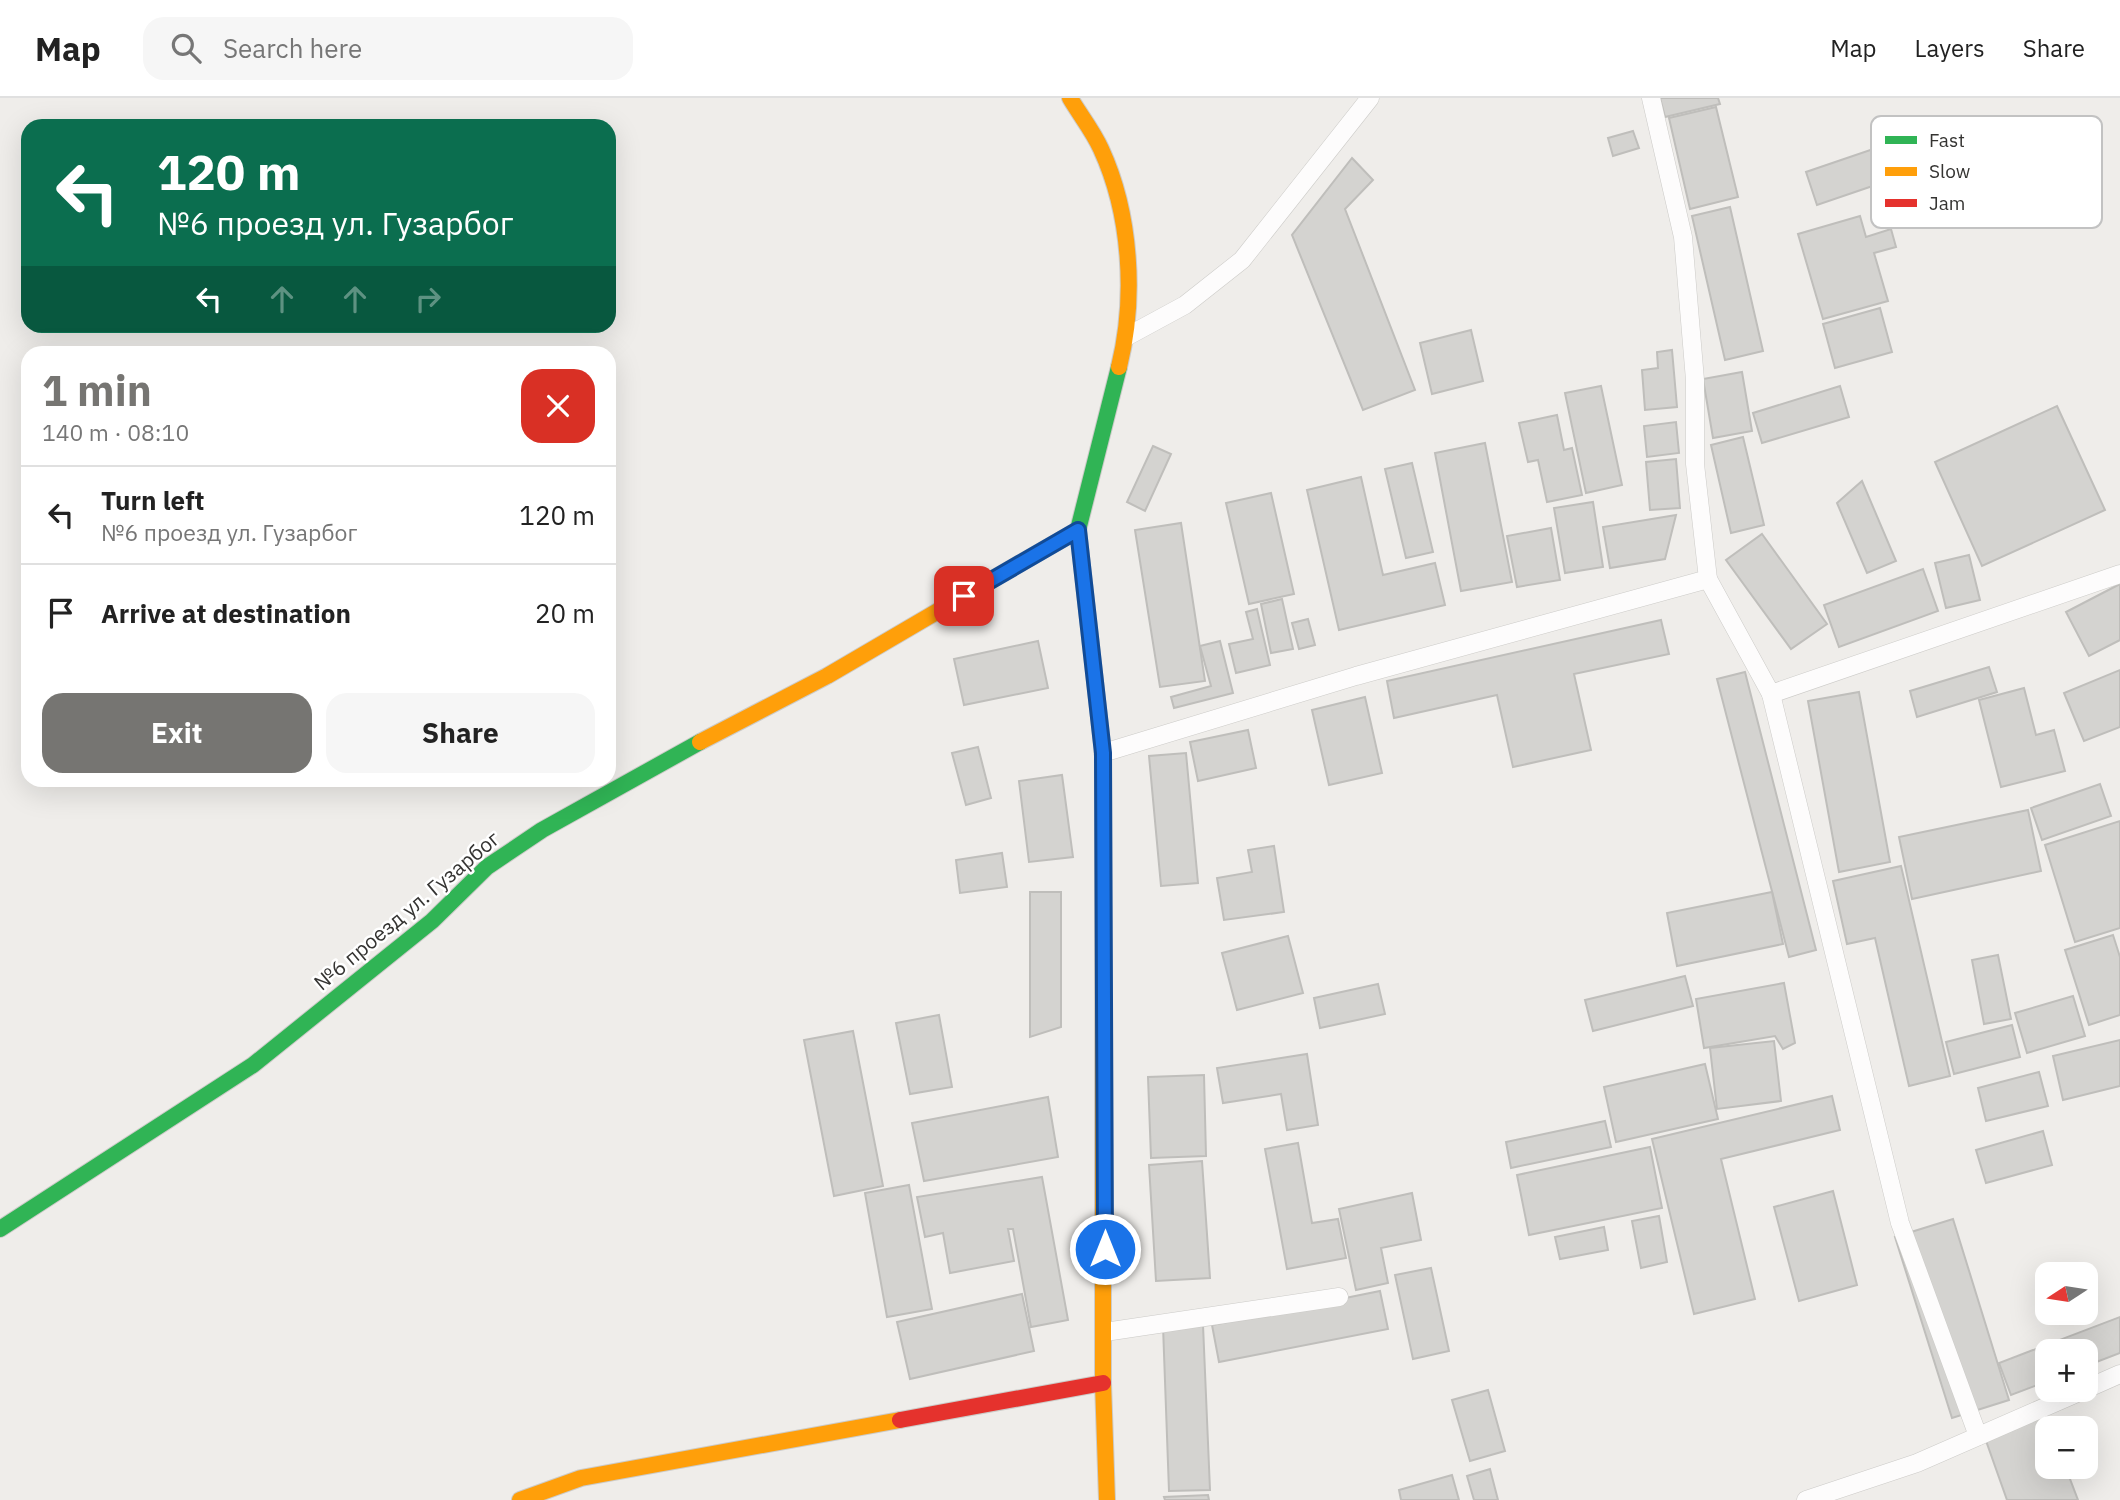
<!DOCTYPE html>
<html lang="en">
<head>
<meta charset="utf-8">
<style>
  :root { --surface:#fff; --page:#f6f6f6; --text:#222; --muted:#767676; --line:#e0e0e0; --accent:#767572 }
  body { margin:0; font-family:"IBM Plex Sans",sans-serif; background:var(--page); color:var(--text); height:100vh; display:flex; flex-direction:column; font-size:26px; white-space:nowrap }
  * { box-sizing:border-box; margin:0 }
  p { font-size:23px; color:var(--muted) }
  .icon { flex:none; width:38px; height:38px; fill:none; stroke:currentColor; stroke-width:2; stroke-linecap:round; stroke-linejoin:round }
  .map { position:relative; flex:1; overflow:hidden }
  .details { position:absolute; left:21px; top:248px; width:595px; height:441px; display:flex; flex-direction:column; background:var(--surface); border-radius:21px; box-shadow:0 7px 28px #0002 }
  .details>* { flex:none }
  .hud { position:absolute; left:21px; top:21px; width:595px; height:214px; border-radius:21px; box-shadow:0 7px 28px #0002; background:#0b6e4f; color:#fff; overflow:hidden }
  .needle { width:46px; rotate:258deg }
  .buttons { position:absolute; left:2035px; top:1164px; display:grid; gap:14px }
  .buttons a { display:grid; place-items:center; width:63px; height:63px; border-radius:14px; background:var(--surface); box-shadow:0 7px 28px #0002; font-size:35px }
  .pin { position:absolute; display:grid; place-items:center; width:60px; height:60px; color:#fff; margin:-30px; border-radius:14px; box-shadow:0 4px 10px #0006 }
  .me { position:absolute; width:77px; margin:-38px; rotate:0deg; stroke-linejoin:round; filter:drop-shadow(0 0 5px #0008) }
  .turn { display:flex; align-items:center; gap:24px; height:147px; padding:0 21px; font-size:32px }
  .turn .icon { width:91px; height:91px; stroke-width:2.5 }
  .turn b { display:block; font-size:49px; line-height:60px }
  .lanes { display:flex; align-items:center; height:66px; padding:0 21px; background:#0003; justify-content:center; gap:35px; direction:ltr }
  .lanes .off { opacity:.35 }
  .round { display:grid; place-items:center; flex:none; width:74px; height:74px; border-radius:21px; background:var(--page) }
  .head { display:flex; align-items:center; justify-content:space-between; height:119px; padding:0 21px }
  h1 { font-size:42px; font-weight:700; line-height:52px; color:var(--accent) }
  .action { display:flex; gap:14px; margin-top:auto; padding:14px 21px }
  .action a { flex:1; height:80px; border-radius:21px; background:var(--accent); color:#fff; font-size:28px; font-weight:700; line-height:80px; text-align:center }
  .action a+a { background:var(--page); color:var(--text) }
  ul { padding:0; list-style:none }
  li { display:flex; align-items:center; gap:21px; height:98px; padding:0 21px; border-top:2px solid var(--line) }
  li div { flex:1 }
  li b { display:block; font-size:26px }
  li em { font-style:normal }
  header { display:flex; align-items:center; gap:42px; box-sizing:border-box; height:98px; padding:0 35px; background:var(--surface); border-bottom:2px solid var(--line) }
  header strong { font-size:33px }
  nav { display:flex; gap:38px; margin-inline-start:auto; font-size:24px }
  .search { width:490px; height:63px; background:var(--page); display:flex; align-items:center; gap:18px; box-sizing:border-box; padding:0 24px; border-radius:21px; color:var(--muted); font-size:26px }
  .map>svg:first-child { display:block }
  .building { fill:#d4d3d0; stroke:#bfbebb; stroke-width:2 }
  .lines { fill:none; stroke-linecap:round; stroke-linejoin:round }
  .lane-casing { stroke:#cccbc8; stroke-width:19 }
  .fast-casing { stroke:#cccbc8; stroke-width:18 }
  .slow-casing { stroke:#cccbc8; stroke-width:18 }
  .jam-casing { stroke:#cccbc8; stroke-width:18 }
  .lane { stroke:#fdfcfc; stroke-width:18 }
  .fast { stroke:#30b455; stroke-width:16 }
  .slow { stroke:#ff9f0a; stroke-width:16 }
  .jam { stroke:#e5322d; stroke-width:16 }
  .route-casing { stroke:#114b97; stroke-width:18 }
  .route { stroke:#1a73e8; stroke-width:12 }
  .labels { text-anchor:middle; stroke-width:5; stroke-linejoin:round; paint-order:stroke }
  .street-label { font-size:21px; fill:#353432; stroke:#fff }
  .key { fill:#fff; stroke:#c2c2c2; stroke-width:2 }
  .key-label { font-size:19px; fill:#353432 }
</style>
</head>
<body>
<header>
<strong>Map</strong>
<div class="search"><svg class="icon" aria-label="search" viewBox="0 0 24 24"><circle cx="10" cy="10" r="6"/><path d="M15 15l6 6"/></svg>Search here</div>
<nav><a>Map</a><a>Layers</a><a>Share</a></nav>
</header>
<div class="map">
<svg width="2120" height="1402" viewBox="0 0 2120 1402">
  <rect width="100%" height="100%" fill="#efedea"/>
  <!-- building -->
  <g class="building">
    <polygon points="1660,0 1718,0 1720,6 1665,19"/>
    <polygon points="1716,9 1738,99 1690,111 1669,20"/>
    <polygon points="1633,33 1639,50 1613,58 1608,40"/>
    <polygon points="1882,48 1893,81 1817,107 1806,74"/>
    <polygon points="1352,60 1373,82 1345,111 1415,292 1363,312 1292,137"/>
    <polygon points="1730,109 1763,253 1725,262 1692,118"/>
    <polygon points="1860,118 1866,139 1891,131 1896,149 1874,155 1888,203 1823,221 1798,136"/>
    <polygon points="1880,210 1892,254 1835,270 1823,226"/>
    <polygon points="1471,232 1483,283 1432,296 1420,245"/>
    <polygon points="1672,252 1677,309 1645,312 1642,272 1658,270 1657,254"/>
    <polygon points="1742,274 1752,333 1713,340 1703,281"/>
    <polygon points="1601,288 1622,387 1586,395 1565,295"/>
    <polygon points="1840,288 1849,319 1762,345 1753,315"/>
    <polygon points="2057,308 2105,412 1982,468 1935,364"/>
    <polygon points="1557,317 1564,352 1572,350 1582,397 1547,404 1538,362 1528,364 1519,325"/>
    <polygon points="1676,324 1679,355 1647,359 1644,328"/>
    <polygon points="1743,339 1764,427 1731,435 1711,347"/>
    <polygon points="1485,345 1512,484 1461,493 1435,355"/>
    <polygon points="1153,348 1171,356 1145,413 1127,404"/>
    <polygon points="1676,361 1680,410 1650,412 1646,364"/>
    <polygon points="1412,365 1433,454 1406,460 1385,371"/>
    <polygon points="1361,379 1383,477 1435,465 1445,507 1339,532 1307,392"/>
    <polygon points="1862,383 1896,463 1867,475 1837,405"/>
    <polygon points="1271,395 1294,496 1249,506 1226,405"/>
    <polygon points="1593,404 1603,469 1565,475 1554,410"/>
    <polygon points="1676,417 1665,461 1610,470 1603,429"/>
    <polygon points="1181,425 1205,583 1160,589 1135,432"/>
    <polygon points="1551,430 1560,482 1517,489 1507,438"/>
    <polygon points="1762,436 1827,526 1791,551 1726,462"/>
    <polygon points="1969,457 1980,502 1946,510 1935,465"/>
    <polygon points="1923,471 1938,513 1839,549 1824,507"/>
    <polygon points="2120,486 2120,542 2089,558 2066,514"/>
    <polygon points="1282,501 1293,551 1271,555 1261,506"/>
    <polygon points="1257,511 1270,567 1236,575 1229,546 1253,541 1246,514"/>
    <polygon points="1308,521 1315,547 1299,551 1292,525"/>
    <polygon points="1661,522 1669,556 1574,576 1591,652 1513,669 1497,597 1394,620 1387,583"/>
    <polygon points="1038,543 1048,590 964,607 954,561"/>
    <polygon points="1220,543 1233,595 1174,610 1171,599 1211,588 1200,548"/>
    <polygon points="1989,569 1997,594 1917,619 1910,593"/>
    <polygon points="2120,572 2120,629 2084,643 2064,595"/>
    <polygon points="1745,574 1816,852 1789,859 1717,581"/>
    <polygon points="2024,590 2036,637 2054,632 2065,673 2001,689 1979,602"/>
    <polygon points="1859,594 1890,764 1839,774 1808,603"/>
    <polygon points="1365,599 1382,675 1329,687 1312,612"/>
    <polygon points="1248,632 1256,670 1198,683 1190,644"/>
    <polygon points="978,649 991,700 966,707 952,655"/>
    <polygon points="1186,655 1198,785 1161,788 1149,658"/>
    <polygon points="1062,677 1073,759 1029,764 1019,683"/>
    <polygon points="2100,686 2111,718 2042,742 2031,710"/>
    <polygon points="2028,712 2041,773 1912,801 1899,739"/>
    <polygon points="2120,723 2120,830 2075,844 2045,747"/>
    <polygon points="1274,748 1284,814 1224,822 1217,780 1252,774 1248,752"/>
    <polygon points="1002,755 1007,789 960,795 956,762"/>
    <polygon points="1901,768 1950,978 1909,988 1875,840 1847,846 1833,783"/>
    <polygon points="1030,794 1061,794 1061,929 1030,939"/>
    <polygon points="1772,794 1783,846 1677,868 1667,815"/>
    <polygon points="2113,837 2120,859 2120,917 2089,927 2065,852"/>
    <polygon points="1288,838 1303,895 1237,912 1222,855"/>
    <polygon points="1998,857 2011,921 1984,926 1972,862"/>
    <polygon points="1685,878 1693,908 1593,933 1585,902"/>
    <polygon points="1784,885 1795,945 1783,951 1775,938 1704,950 1696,901"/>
    <polygon points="1378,886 1385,916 1320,930 1314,900"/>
    <polygon points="2073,898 2085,938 2027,955 2015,915"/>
    <polygon points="939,917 952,989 910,996 896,925"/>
    <polygon points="2012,927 2020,959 1954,976 1946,944"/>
    <polygon points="853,933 883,1088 834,1098 804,942"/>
    <polygon points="2120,942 2120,988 2063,1002 2053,958"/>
    <polygon points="1774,943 1781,1003 1717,1011 1710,950"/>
    <polygon points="1307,956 1318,1027 1287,1032 1281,996 1223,1005 1217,970"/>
    <polygon points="1705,966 1718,1021 1616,1044 1604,989"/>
    <polygon points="2039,974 2048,1008 1986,1023 1978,990"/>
    <polygon points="1204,977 1206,1058 1151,1060 1148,979"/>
    <polygon points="1832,998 1840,1032 1721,1061 1755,1201 1694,1216 1652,1041"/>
    <polygon points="1048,999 1058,1059 924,1083 912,1025"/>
    <polygon points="1605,1023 1611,1049 1511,1070 1506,1044"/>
    <polygon points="2043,1033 2052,1067 1986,1085 1976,1052"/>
    <polygon points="1298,1045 1312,1125 1338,1121 1346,1160 1287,1171 1265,1051"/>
    <polygon points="1650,1049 1662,1110 1529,1137 1517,1077"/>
    <polygon points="1202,1063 1210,1180 1156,1183 1149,1067"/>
    <polygon points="1042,1079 1068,1222 1031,1229 1013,1131 1008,1131 1014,1163 950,1175 943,1135 925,1139 917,1099"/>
    <polygon points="909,1087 932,1211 887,1219 865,1095"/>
    <polygon points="1833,1093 1857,1187 1799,1203 1774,1109"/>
    <polygon points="1412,1095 1421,1142 1381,1150 1388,1185 1356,1192 1339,1111"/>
    <polygon points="1659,1118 1667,1164 1641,1170 1632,1123"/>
    <polygon points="1953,1121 2009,1302 1952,1320 1895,1139"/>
    <polygon points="1604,1129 1608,1152 1560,1161 1555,1139"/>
    <polygon points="1431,1170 1449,1253 1413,1261 1395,1177"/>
    <polygon points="1380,1193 1388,1231 1219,1264 1212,1227"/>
    <polygon points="1022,1196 1034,1253 910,1281 897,1224"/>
    <polygon points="2120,1219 2120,1255 2086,1268 2086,1253 2048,1253 2048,1283 2011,1297 1999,1265"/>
    <polygon points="1203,1227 1210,1392 1169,1393 1163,1228"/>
    <polygon points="1488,1292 1505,1353 1470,1363 1452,1302"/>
    <polygon points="2046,1315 2052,1330 2048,1330 2048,1368 2065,1368 2078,1402 2007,1402 1984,1337"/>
    <polygon points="1490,1371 1498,1402 1474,1402 1467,1378"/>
    <polygon points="1452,1377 1459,1402 1401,1402 1399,1392"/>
    <polygon points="1208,1397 1209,1402 1165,1402 1164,1399"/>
  </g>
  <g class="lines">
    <!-- lane casing -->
    <g class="lane-casing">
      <g id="lane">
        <polyline points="1651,0 1683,139 1695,282 1695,366 1708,481 1771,596 2120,476"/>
        <polyline points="1126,239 1185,207 1242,162 1370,0"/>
        <polyline points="1771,596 1900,1125 1978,1338"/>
        <polyline points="1103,655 1356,578 1708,481"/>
        <polyline points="1105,1234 1339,1199"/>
        <polyline points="2086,1291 2120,1276"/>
        <polyline points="1806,1402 1917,1365 2084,1292"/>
      </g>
    </g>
    <!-- fast casing -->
    <g class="fast-casing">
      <g id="fast">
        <polyline points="991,482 1078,432"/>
        <polyline points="1103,857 1103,655 1078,432 1119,269"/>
        <polyline points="0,1131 253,967 432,823 487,769 542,732 700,644"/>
      </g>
    </g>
    <!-- slow casing -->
    <g class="slow-casing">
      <g id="slow">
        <path d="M1070 0C1080 17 1093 33 1101 51 1131 116 1136 200 1119 269"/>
        <polyline points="700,644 827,578 991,482"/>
        <polyline points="1103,857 1103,1285 1107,1402"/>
        <polyline points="520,1402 581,1380 900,1322"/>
      </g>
    </g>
    <!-- jam casing -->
    <g class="jam-casing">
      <polyline id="jam" points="900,1322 1103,1285"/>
    </g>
    <!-- lane -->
    <use href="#lane" class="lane"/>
    <!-- fast -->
    <use href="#fast" class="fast"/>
    <!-- slow -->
    <use href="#slow" class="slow"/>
    <!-- jam -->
    <use href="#jam" class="jam"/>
  </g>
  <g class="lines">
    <!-- route casing -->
    <g class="route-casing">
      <polyline id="route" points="964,498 1078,432 1103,655 1105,1151"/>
    </g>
    <!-- route -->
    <use href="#route" class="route"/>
  </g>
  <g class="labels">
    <!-- street labels -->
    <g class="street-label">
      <text transform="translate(407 813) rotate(-40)" y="7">№6 проезд ул. Гузарбог</text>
    </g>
  </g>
  <!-- legend -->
  <rect x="1871" y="18" width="231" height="112" rx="10" class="key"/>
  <rect x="1885" y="38" width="32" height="8" fill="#30b455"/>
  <rect x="1885" y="69" width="32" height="9" fill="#ff9f0a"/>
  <rect x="1885" y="101" width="32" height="8" fill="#e5322d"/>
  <g class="key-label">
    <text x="1929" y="49">Fast</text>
    <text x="1929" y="80">Slow</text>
    <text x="1929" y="112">Jam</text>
  </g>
</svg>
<div class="buttons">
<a><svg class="needle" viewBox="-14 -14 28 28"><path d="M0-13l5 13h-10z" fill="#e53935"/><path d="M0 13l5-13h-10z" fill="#767676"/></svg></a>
<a>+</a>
<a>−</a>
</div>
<div class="pin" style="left:964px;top:498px;background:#d93025"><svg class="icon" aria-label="arrive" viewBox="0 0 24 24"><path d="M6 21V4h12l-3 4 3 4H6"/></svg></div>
<svg class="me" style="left:1105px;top:1151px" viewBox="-20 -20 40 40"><circle r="17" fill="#1a73e8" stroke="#fff" stroke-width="3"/><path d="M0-11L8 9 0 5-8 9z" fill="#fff"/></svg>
<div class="hud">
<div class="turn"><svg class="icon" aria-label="left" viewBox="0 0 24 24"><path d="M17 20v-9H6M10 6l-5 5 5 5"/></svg><div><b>120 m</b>№6 проезд ул. Гузарбог</div></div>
<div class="lanes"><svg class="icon" aria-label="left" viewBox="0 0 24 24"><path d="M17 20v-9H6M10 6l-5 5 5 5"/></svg><svg class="icon off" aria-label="ahead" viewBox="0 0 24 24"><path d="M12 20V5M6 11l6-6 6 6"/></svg><svg class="icon off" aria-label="ahead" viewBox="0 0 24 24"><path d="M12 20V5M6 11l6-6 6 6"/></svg><svg class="icon off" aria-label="right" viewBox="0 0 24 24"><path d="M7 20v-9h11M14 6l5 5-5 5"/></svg></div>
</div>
<section class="details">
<div class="head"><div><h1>1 min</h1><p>140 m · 08:10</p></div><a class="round" style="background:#d93025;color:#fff"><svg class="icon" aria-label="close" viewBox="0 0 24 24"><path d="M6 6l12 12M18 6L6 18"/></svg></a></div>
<ul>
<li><svg class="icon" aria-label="left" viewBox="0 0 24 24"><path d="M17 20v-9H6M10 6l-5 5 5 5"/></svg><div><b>Turn left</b><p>№6 проезд ул. Гузарбог</p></div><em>120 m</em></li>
<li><svg class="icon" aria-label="arrive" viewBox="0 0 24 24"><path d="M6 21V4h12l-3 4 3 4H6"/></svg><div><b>Arrive at destination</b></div><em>20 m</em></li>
</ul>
<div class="action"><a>Exit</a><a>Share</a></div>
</section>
</div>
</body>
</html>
